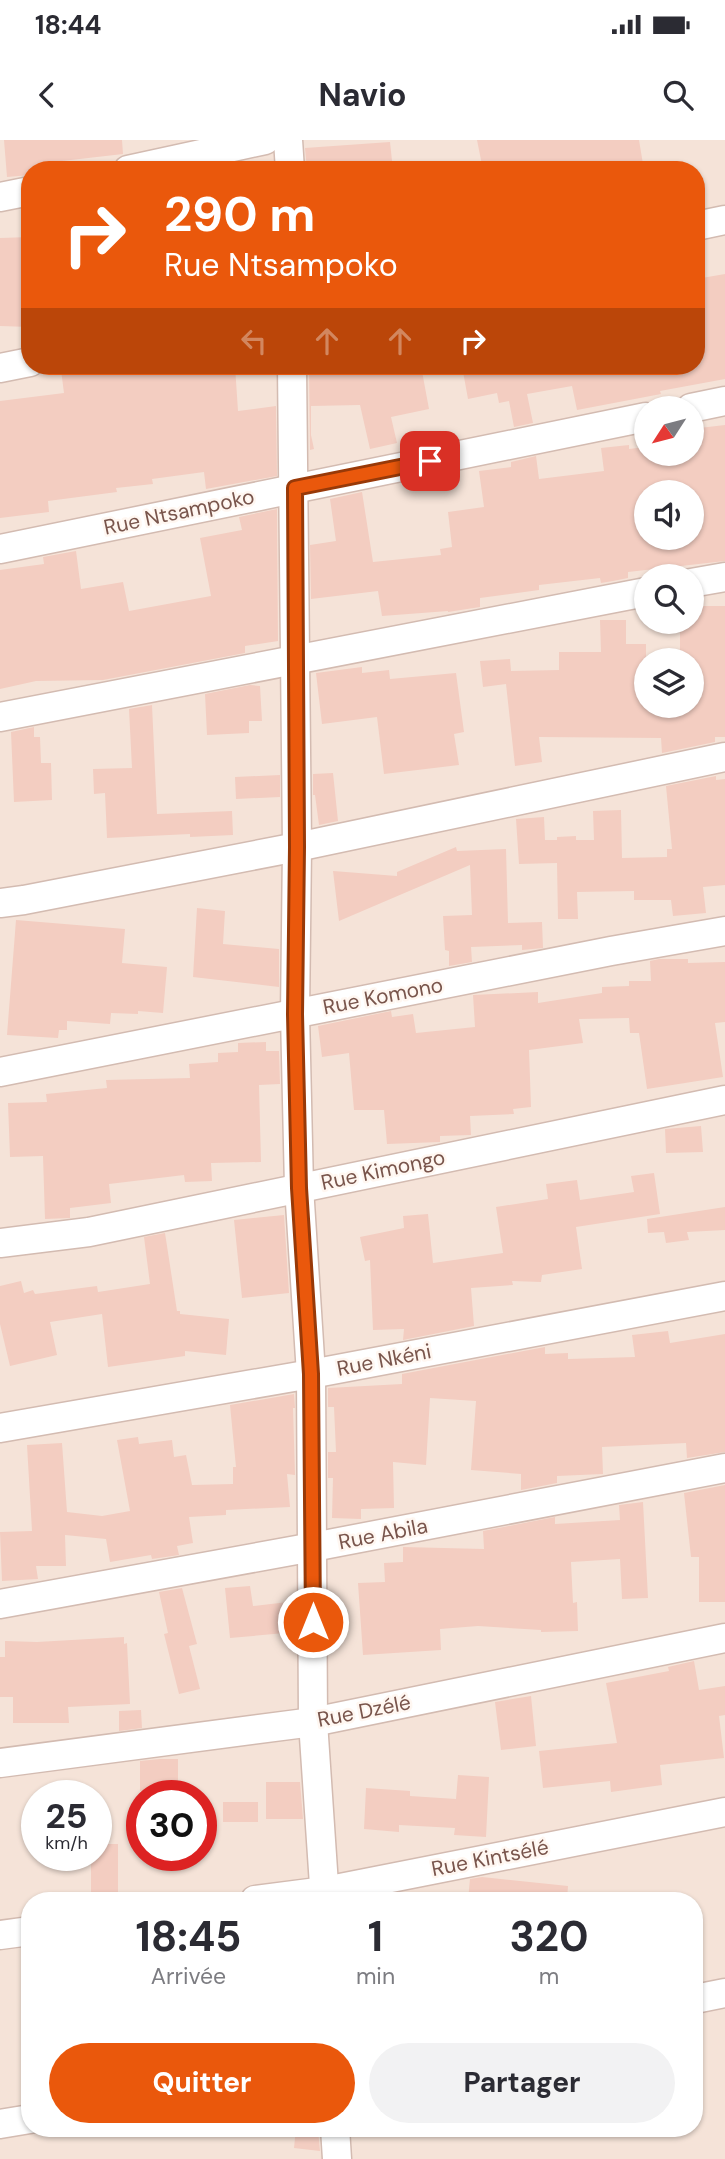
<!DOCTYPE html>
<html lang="fr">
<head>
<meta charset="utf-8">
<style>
  :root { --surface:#fff; --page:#f2f2f3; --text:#2b2b33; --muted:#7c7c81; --accent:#ea580c }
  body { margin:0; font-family:"DM Sans",sans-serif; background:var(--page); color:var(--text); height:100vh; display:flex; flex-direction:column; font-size:26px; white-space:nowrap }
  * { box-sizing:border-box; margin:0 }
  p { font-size:23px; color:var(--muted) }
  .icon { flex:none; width:38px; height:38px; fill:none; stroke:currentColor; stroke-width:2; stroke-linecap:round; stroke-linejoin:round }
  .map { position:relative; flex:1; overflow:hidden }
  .side { position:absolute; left:21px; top:1752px; width:682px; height:245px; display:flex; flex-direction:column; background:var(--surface); border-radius:28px; box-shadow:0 2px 5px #0004 }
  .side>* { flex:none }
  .banner { position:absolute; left:21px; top:21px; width:684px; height:214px; border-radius:28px; box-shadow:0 2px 5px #0004; background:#ea580c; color:#fff; overflow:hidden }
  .needle { width:46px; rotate:234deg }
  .controls { position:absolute; left:634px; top:256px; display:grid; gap:14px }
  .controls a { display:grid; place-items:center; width:70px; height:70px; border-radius:50%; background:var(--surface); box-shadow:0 2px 5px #0004; font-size:35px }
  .speed { position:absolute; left:21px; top:1640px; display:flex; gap:14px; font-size:35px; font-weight:700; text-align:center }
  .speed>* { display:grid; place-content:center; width:91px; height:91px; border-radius:50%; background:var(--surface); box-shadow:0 2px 5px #0004; line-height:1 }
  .speed small { font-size:18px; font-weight:400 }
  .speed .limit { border:10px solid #d22; background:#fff; color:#111 }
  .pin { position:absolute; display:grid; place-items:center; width:60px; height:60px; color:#fff; margin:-30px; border-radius:14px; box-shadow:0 4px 10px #0006 }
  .me { position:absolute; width:77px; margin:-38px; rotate:0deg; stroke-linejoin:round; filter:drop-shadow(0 0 5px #0008) }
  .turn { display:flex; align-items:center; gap:24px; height:147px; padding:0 28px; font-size:32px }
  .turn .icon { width:91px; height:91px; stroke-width:2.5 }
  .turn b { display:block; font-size:49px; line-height:60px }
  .lanes { display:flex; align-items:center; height:66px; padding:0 28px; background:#0003; justify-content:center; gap:35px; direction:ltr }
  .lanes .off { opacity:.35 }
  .eta { display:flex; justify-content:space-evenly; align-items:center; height:119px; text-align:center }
  .eta b { font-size:42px; font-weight:700; line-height:49px }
  .cta { display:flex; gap:14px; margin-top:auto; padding:14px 28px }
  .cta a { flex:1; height:80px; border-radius:42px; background:var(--accent); color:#fff; font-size:28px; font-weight:700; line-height:80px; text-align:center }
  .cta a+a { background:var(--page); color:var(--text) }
  .status { display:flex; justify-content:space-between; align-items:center; height:49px; padding:0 35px; background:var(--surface); direction:ltr }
  .status svg { height:19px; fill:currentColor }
  header { display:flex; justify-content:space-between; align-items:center; height:91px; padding:0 28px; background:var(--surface); font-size:32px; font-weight:700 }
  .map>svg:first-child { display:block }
  .residential { fill:#f5e3d8; fill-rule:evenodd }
  .building { fill:#f3cdc1; fill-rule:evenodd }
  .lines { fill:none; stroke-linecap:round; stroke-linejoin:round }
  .street-casing { stroke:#d3bbb1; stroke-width:31 }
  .street { stroke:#fff; stroke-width:28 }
  .route-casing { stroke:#983908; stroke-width:18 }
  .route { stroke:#ea580c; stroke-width:12 }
  .labels { text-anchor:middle; stroke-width:5; stroke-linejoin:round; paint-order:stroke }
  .street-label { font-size:21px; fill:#79554c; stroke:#fff7f1 }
</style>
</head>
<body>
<div class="status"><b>18:44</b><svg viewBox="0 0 49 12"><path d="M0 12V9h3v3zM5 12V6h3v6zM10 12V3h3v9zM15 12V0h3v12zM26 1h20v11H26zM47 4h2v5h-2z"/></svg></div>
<header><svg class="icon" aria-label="back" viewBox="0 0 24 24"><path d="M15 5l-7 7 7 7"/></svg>Navio<svg class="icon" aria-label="search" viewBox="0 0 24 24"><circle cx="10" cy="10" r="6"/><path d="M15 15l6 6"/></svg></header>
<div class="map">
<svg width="725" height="2019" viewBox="0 0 725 2019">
  <rect width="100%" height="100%" fill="#fdf3ea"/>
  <!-- residential -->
  <path class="residential" d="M0 0H725V2019H0ZM30 30H696V226H30ZM646 268H691V313H646ZM646 352H691V397H646ZM646 436H691V481H646ZM646 520H691V565H646ZM37 1656H96V1715H37ZM142 1656H201V1715H142ZM30 1760H695V1988H30Z"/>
  <!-- building -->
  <g class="building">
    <polygon points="4,0 122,0 123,14 36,24 36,30 30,30 30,35 7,37"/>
    <polygon points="477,0 639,0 644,30 523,30 522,25 483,30"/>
    <polygon points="390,2 393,30 307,30 305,8"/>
    <polygon points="30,97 30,187 0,186 0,98"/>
    <polygon points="725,134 725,239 660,251 661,254 577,270 572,246 527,254 533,283 514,287 509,261 499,263 497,253 468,259 462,226 696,226 696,139"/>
    <polygon points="90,226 111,226 112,234 160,226 235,226 238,271 276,266 277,336 206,349 204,332 152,339 153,344 116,348 117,352 48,361 49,372 0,378 0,261 64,253 61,230"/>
    <polygon points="309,226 421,226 429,269 391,277 397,303 370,309 360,265 311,266 311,295 314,309 310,310"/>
    <path d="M725 285V421L628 432V438L613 441 601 443 600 438 539 445V450L480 458V467L448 472V471L382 476 378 451 311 459 310 405 336 401 330 359 362 352 373 422 441 415 440 409 452 407 448 372 484 367 479 331 511 327V322L536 316 539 339 604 331 601 308 629 305V309L646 307V313H691V289ZM646 352H691V397H646Z"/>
    <polygon points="277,369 278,501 245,506 245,513 103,540 36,541 0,549 0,430 44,424 43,417 76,411 81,449 123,442 129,471 211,456 200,398 242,390 239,377"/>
    <polygon points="701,466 725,466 725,597 715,597 715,602 662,613 661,598 539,597 542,622 515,626 506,544 483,547 480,521 510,519 511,531 559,530 559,512 601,512 600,480 626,480 626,504 646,504 646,565 691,565 691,520 680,520 680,481 691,481 691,475 701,475"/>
    <polygon points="362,527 362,533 389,530 390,539 456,533 464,592 454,594 459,625 384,634 377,577 322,584 316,533"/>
    <polygon points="250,545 260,546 262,581 249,581 249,593 207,595 205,554"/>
    <polygon points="152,565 157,674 232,671 233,695 190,697 190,694 107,698 105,653 94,654 93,629 132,628 129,569"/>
    <polygon points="34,587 34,597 40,597 41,623 51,623 52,660 14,662 11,592"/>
    <polygon points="333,633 338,681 319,685 315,655 313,655 313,634"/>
    <polygon points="280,635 280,657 236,659 235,637"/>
    <polygon points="716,636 716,640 725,639 725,745 703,747 706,773 673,776 671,760 634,760 634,751 577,752 578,779 558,779 557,723 519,724 516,679 544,677 545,700 557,700 557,697 576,696 576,700 594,700 593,671 621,670 622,718 667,717 667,709 672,709 666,646"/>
    <polygon points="456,707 457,711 506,709 508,783 542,782 543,808 522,810 522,805 471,807 472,822 449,826 449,811 445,810 443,776 472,775 470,725 339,781 333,731 397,736 397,732"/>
    <polygon points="197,768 225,771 223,804 279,809 279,847 193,837"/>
    <polygon points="16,780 125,789 122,823 167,827 163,873 138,871 138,874 111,873 110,884 67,881 67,890 59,890 58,898 7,895"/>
    <polygon points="659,819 688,819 688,823 725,822 725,882 715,883 723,937 647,949 639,893 630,893 629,878 579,879 583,903 529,910 531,967 513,969 514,974 470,976 471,995 440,996 440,1002 387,1004 384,970 354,970 349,913 322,917 318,886 391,871 392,877 413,874 416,893 475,887 473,855 538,852 538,863 602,853 602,847 629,846 629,841 651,841 650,821"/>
    <polygon points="266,902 266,911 279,911 280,944 259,945 261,1022 211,1023 212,1041 185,1042 184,1035 109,1044 111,1063 70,1068 70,1078 45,1079 43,1016 10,1017 8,963 47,962 46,954 107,948 106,940 190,938 189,924 218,922 218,913 238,912 238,903"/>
    <polygon points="701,986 703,1012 666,1013 665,989"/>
    <polygon points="654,1033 660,1074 576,1087 582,1129 542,1135 541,1142 512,1141 513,1145 471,1148 474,1186 403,1200 404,1189 373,1190 370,1120 365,1121 360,1097 404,1088 403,1076 428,1074 433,1123 503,1113 496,1067 548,1059 546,1044 577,1040 580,1060 634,1052 631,1036"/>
    <polygon points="725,1067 725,1090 687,1092 689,1100 666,1103 664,1092 648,1093 647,1079"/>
    <polygon points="284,1075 289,1153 242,1158 234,1080"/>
    <polygon points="165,1093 177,1171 180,1171 180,1174 229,1179 226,1215 185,1211 185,1216 108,1227 102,1174 50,1182 57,1215 10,1226 0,1184 0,1146 21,1141 24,1153 33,1150 35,1154 97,1146 98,1152 150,1144 144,1097"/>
    <polygon points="668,1191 670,1203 725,1194 725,1312 687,1318 686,1303 602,1307 603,1334 557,1336 557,1343 521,1350 521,1334 471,1330 476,1261 430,1258 426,1325 393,1322 394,1368 361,1369 361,1379 332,1378 333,1338 328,1338 328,1312 336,1312 334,1267 328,1267 328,1248 402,1244 402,1234 545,1207 545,1214 568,1213 568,1219 635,1217 632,1195"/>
    <polygon points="294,1254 295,1268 293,1268 295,1335 287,1334 290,1367 226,1370 226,1375 189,1377 193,1403 177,1406 179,1415 152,1419 151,1415 110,1422 106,1399 65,1395 66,1426 36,1426 38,1439 2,1441 0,1392 32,1391 27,1305 62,1303 67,1372 102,1376 130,1371 117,1300 138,1297 139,1304 172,1300 174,1317 186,1315 192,1345 233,1344 233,1327 236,1327 230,1265"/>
    <polygon points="725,1345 725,1462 699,1462 699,1417 691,1417 684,1353"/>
    <polygon points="643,1362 648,1458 622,1459 620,1419 571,1422 573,1463 577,1462 578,1491 541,1492 541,1490 478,1486 440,1489 441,1510 363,1515 358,1443 385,1442 384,1423 403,1422 403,1407 484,1409 483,1391 555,1377 555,1384 620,1380 619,1365"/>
    <polygon points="250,1446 253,1466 296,1461 296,1492 230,1498 225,1448"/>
    <polygon points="182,1448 197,1504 189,1506 200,1549 179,1554 164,1494 168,1493 159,1452"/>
    <polygon points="124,1497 124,1504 127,1503 130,1564 68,1567 69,1583 13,1583 13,1557 0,1557 0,1517 5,1517 5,1501 37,1502"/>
    <polygon points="694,1521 699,1550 725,1546 725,1575 719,1576 724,1618 660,1625 662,1645 611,1652 610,1641 543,1648 539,1611 617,1603 606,1543 669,1531 668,1527"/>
    <polygon points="531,1556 536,1606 501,1610 495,1562"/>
    <polygon points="141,1570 142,1588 119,1591 119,1571"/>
    <polygon points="160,1619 178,1619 178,1651 140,1651 140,1621"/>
    <polygon points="458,1635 489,1637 486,1697 454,1695 455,1688 399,1685 399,1692 364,1689 366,1648 410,1651 410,1656 456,1659"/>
    <polygon points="266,1642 300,1642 303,1679 266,1679"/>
    <rect x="223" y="1662" width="35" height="20"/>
    <polygon points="96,1704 118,1704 118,1752 91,1752 91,1715 96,1715"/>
    <polygon points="482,1737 568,1746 567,1760 468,1760 470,1739"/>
    <polygon points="296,1988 318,1990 320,2011 294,2008"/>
  </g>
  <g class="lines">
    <!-- street casing -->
    <g class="street-casing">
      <g id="street">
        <polyline points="288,0 290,30"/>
        <polyline points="128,30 265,0"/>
        <polyline points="0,57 30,51"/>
        <polyline points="696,86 725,80"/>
        <polyline points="292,226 297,707 295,874 299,1047 311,1234 313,1582 325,1760"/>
        <polyline points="0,228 30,222"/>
        <polyline points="691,268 725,261"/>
        <polyline points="0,409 646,277"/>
        <polyline points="691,443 725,437"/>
        <polyline points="0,577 646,452"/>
        <polyline points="0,763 24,760 297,707 725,617"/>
        <polyline points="0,932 611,811 725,791"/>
        <polyline points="0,1103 89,1092 725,960"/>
        <polyline points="0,1288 311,1234 725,1156"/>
        <polyline points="0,1464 313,1407 725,1328"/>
        <polyline points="0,1623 313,1582 725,1498"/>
        <polyline points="255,1760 325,1751 725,1672"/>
        <polyline points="0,1795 30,1791"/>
        <polyline points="695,1859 725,1853"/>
        <polyline points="0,1984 30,1979"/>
        <polyline points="335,1988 337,2019"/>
      </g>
    </g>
    <!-- street -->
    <use href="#street" class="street"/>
  </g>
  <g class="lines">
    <!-- route casing -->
    <g class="route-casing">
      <polyline id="route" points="313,1482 311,1234 299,1048 295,874 297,707 295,348 430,321"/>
    </g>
    <!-- route -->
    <use href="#route" class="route"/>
  </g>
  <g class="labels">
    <!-- street labels -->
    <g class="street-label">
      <text transform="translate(179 372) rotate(-12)" y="7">Rue Ntsampoko</text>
      <text transform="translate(383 856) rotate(-11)" y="7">Rue Komono</text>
      <text transform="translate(383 1030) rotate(-12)" y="7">Rue Kimongo</text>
      <text transform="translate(384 1220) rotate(-11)" y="7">Rue Nkéni</text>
      <text transform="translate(383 1394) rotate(-11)" y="7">Rue Abila</text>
      <text transform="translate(364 1571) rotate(-11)" y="7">Rue Dzélé</text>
      <text transform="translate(490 1718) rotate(-11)" y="7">Rue Kintsélé</text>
    </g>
  </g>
</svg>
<div class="controls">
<a><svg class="needle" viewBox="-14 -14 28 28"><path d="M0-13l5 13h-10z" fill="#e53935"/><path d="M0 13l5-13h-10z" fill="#7c7c81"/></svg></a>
<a><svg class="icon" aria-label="sound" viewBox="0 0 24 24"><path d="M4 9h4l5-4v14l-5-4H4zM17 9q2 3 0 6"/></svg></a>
<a><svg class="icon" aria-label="search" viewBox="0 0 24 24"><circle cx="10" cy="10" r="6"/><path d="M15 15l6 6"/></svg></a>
<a><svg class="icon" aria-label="layers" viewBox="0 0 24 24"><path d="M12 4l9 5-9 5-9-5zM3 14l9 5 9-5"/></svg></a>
</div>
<div class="speed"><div>25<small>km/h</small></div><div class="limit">30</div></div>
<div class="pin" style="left:430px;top:321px;background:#d93025"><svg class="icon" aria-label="arrive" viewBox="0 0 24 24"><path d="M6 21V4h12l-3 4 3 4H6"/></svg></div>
<svg class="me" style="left:313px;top:1482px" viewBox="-20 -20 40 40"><circle r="17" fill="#ea580c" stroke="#fff" stroke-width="3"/><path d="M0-11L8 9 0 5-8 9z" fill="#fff"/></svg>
<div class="banner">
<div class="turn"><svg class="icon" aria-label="right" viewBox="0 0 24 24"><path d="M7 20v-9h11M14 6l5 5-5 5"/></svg><div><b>290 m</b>Rue Ntsampoko</div></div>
<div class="lanes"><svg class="icon off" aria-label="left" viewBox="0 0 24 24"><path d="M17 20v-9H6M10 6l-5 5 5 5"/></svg><svg class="icon off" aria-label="ahead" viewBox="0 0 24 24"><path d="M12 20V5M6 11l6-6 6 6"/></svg><svg class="icon off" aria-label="ahead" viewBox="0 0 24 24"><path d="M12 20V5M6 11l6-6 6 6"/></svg><svg class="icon" aria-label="right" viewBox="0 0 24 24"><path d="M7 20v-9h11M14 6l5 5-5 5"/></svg></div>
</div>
<section class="side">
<div class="eta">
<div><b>18:45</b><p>Arrivée</p></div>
<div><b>1</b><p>min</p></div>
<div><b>320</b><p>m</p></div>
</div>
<div class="cta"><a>Quitter</a><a>Partager</a></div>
</section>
</div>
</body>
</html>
